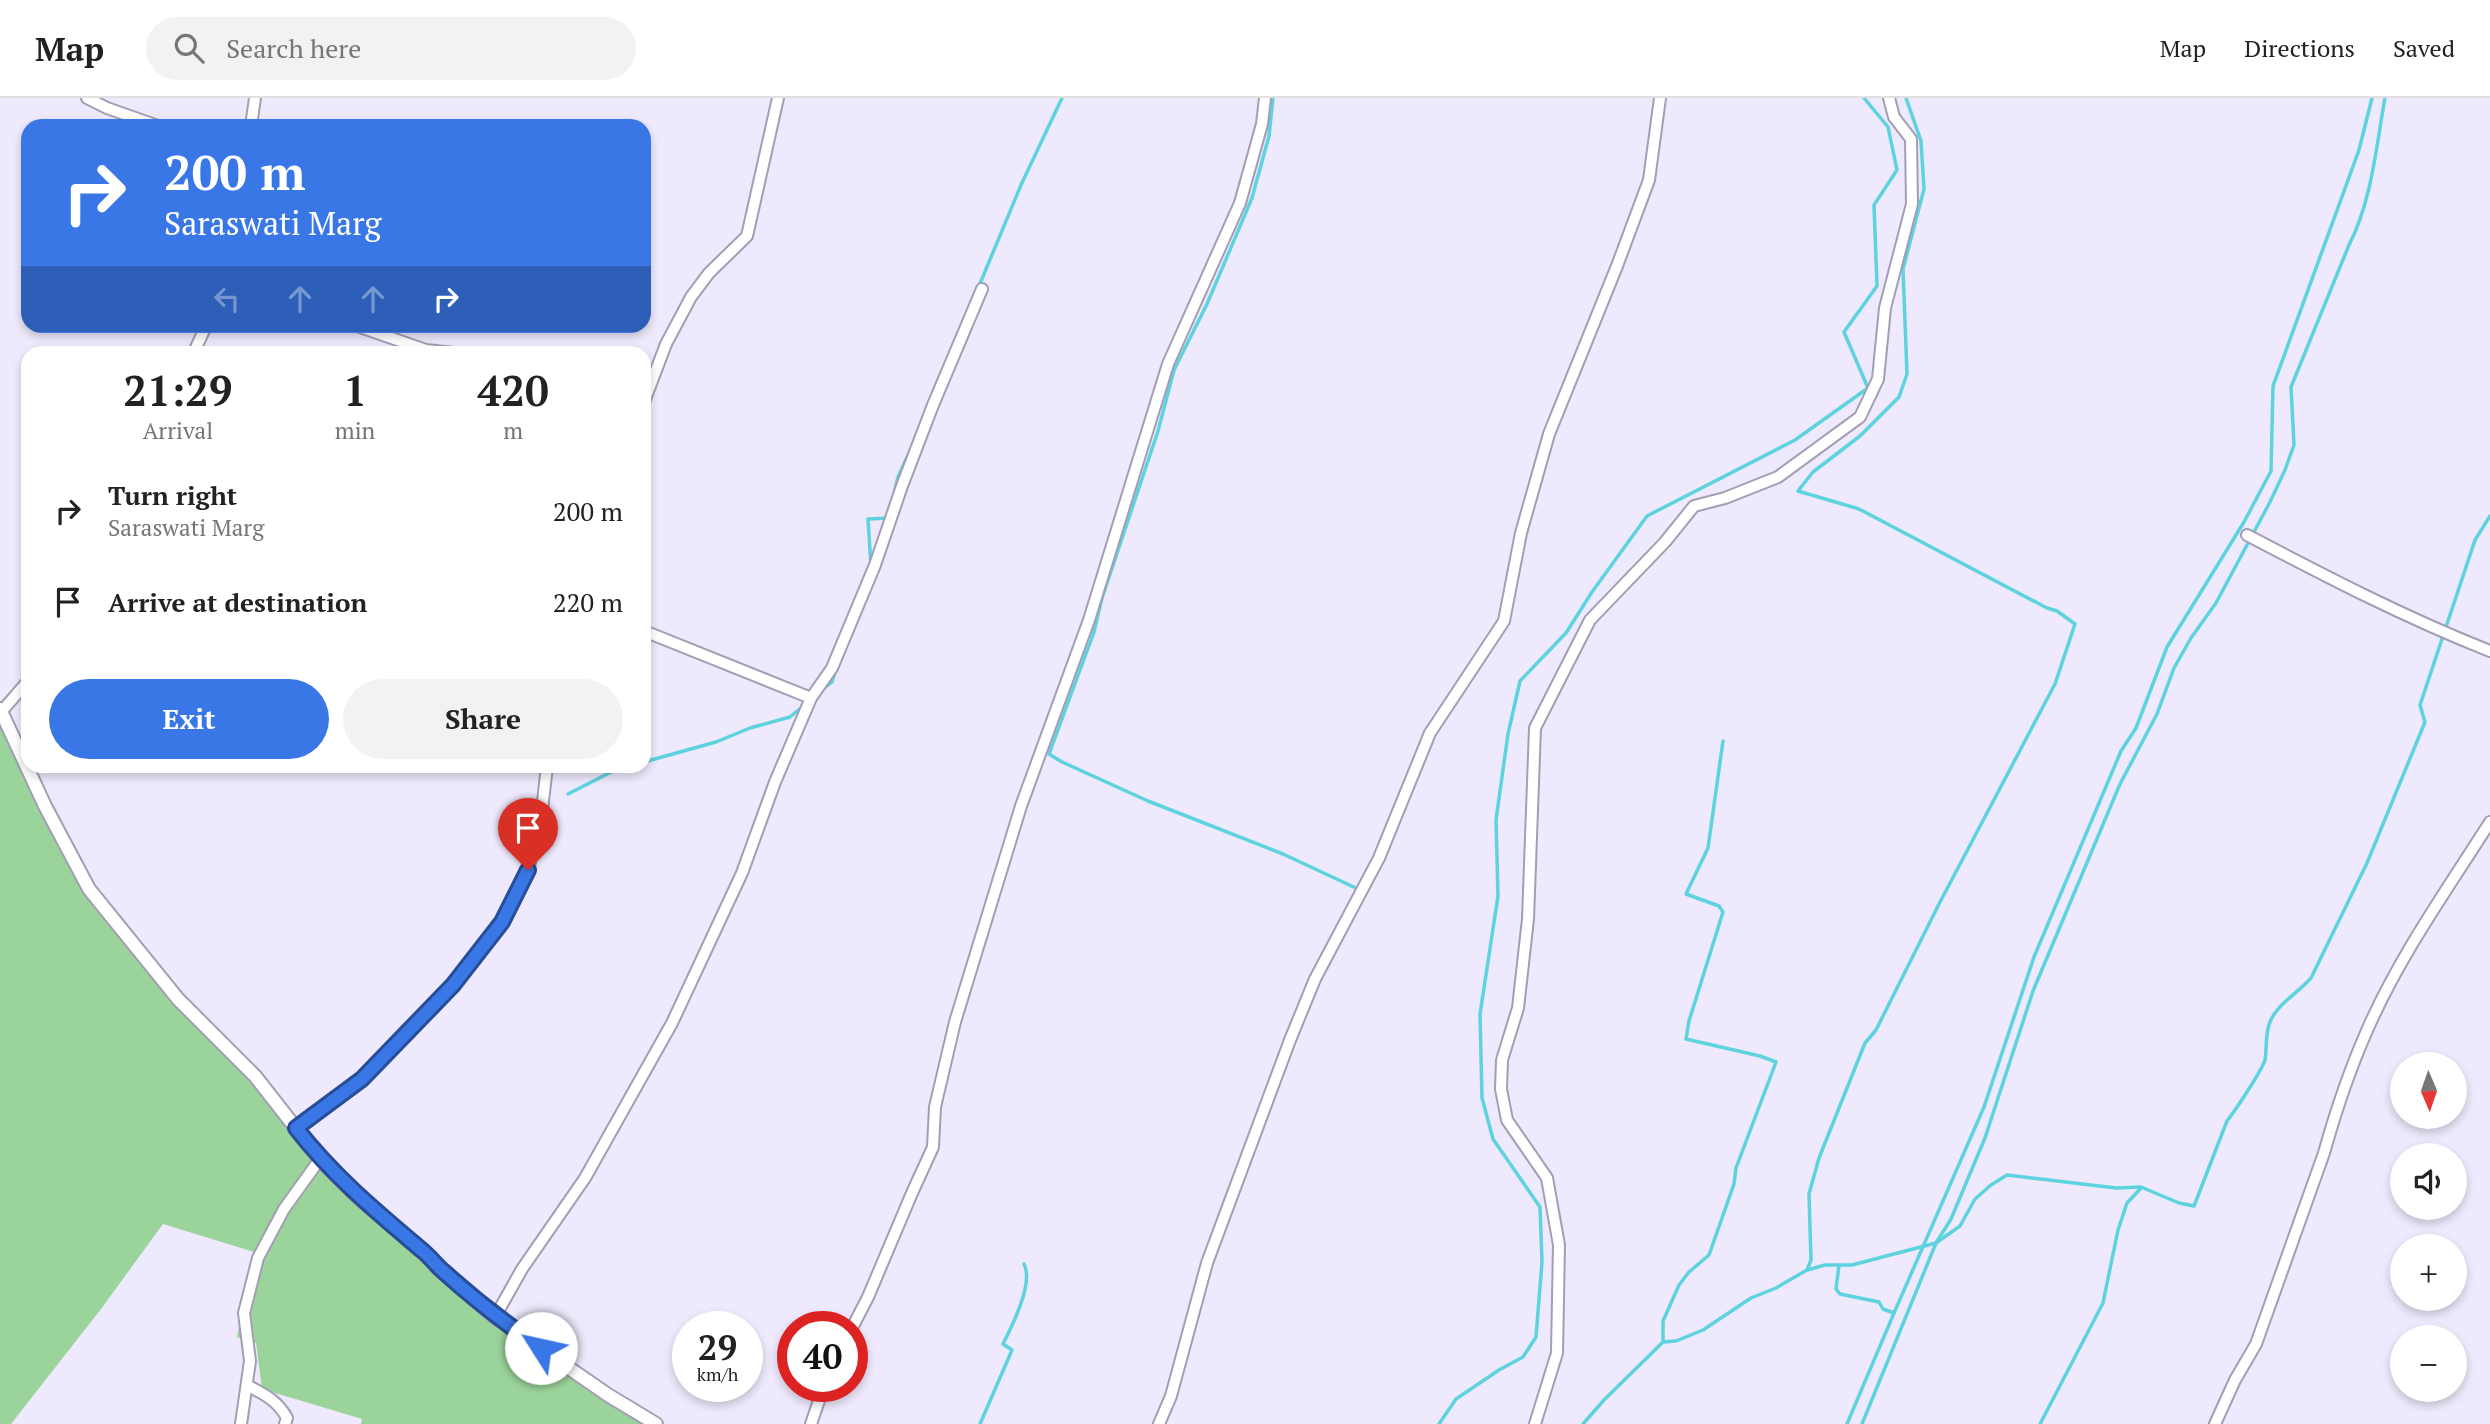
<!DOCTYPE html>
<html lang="en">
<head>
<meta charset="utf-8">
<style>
  :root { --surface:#fff; --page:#f2f2f2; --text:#222; --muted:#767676; --line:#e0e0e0; --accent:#3a77e6 }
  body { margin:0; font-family:"PT Serif",serif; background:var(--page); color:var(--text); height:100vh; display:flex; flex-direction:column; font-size:26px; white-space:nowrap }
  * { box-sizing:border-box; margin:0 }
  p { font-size:23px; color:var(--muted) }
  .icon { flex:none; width:38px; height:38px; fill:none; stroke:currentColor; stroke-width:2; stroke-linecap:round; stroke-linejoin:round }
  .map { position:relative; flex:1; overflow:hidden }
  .sheet { position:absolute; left:21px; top:248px; width:630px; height:427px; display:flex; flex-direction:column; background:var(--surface); border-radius:21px; box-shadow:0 4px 10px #0003 }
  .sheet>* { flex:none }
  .top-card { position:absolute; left:21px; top:21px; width:630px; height:214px; border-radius:21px; box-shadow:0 4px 10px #0003; background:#3a77e6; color:#fff; overflow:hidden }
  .needle { width:46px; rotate:178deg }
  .tools { position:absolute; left:2390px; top:954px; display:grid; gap:14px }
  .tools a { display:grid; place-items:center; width:77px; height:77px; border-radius:50%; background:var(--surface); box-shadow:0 4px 10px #0003; font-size:35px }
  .speed { position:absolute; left:672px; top:1213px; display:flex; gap:14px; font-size:35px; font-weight:700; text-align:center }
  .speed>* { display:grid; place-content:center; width:91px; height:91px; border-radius:50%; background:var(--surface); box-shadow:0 4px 10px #0003; line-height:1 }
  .speed small { font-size:18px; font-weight:400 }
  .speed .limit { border:10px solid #d22; background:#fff; color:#111 }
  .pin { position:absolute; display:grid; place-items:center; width:60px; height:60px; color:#fff; margin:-72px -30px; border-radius:50% 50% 50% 0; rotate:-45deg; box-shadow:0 0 7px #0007 }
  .pin .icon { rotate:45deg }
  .me { position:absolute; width:77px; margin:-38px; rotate:305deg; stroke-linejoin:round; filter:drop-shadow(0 0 5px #0008) }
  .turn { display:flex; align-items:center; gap:24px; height:147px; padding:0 28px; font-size:32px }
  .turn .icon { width:91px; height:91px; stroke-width:2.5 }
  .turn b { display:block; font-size:49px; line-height:60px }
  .lanes { display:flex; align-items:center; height:66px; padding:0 28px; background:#0003; justify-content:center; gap:35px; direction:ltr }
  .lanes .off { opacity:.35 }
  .eta { display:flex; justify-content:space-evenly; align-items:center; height:119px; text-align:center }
  .eta b { font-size:42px; font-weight:600; line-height:49px }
  .button { display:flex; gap:14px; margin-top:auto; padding:14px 28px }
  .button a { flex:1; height:80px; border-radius:42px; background:var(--accent); color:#fff; font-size:28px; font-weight:600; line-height:80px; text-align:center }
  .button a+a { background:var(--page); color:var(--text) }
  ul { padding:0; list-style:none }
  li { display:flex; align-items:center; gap:21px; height:91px; padding:0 28px }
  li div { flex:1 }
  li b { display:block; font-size:26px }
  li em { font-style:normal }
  header { display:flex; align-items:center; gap:42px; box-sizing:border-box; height:98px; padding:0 35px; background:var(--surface); border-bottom:2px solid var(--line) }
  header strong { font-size:33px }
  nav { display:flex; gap:38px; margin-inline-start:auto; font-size:24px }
  .search { width:490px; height:63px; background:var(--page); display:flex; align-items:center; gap:18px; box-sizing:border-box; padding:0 24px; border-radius:38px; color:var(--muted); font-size:26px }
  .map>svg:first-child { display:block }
  .green { fill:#9bd49a }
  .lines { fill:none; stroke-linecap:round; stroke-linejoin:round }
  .stream { stroke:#5dd3df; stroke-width:3.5 }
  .minor-casing { stroke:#a39eb3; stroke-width:14 }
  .tertiary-casing { stroke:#a39eb3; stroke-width:16 }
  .minor { stroke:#fff; stroke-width:10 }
  .tertiary { stroke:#fff; stroke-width:12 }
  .route-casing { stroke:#264d96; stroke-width:18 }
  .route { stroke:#3a77e6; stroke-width:12 }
</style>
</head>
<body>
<header>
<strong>Map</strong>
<div class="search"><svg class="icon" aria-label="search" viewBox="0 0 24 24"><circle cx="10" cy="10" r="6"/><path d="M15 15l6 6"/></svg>Search here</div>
<nav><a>Map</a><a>Directions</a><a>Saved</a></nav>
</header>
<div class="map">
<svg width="2490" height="1326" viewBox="0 0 2490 1326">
  <rect width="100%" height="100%" fill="#eee9fc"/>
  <!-- green -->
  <polygon class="green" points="4,622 75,770 149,869 380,1125 474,1212 567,1278 644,1326 361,1326 362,1321 262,1291 256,1245 237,1239 254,1154 163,1126 101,1211 11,1326 0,1326 0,629"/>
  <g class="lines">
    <!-- stream -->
    <g class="stream">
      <polyline points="1273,0 1269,38 1252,100 1207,206 1174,272 1158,333 1102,500 1094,534 1049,656 1062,664 1148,703 1283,756 1358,791"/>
      <polyline points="979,188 1021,87 1062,0"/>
      <polyline points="895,392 898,379 910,353"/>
      <polyline points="871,468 868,421 890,420"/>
      <polyline points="822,592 832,584 835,574"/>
      <polyline points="644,664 716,644 750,630 790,619 802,609"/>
      <polyline points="568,696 615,672 628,668"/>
      <polyline points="1839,1167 1836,1191 1840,1196 1879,1204 1883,1211 1894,1215 1847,1326"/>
      <polyline points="1807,1172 1811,1162 1809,1096 1819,1060 1865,945 1876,932 1939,806 2055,586 2075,526 2057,513 2047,510 1859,411 1798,393 1813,374 1860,338 1899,299 1907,276 1903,171 1924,91 1921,43 1906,0"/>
      <polyline points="1894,1215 1984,1009 2034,859 2121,653 2136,630 2167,549 2244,424 2271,373 2273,288 2359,52 2372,0"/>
      <polyline points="1663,1244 1663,1223 1679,1187 1689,1174 1709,1157 1734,1086 1736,1070 1776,964 1760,958 1686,941 1689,923 1723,814 1719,808 1686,796 1708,750 1723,643"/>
      <path d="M980 1326 1012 1252 1003 1246C1012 1228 1034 1185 1024 1166"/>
      <polyline points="1439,1326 1456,1301 1499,1272 1523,1259 1536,1239 1542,1164 1540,1109 1493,1041 1482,1000 1480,916 1498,798 1496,722 1508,636 1520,583 1566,535 1592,494 1647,418 1795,342 1868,290 1844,234 1877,188 1874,107 1897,72 1888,29 1864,0"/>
      <path d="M1583 1326 1604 1302 1663 1244 1676 1243 1703 1232 1751 1200 1776 1190 1807 1172 1825 1167H1852L1936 1145 1960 1128 1975 1101 1991 1087 2007 1077 2116 1090 2141 1089 2179 1105 2194 1108 2227 1023C2235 1013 2262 972 2265 962 2267 950 2265 935 2270 924 2277 906 2298 895 2311 880L2367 765 2425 624 2420 607 2475 442 2490 418"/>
      <path d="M1862 1326 1936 1145 1951 1121 1985 1040 2033 893 2120 686 2157 616 2174 570 2191 540 2216 505 2270 404 2285 372 2294 347 2291 289 2349 147C2372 102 2376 49 2385 0"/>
      <polyline points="2040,1326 2103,1205 2118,1132 2127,1105 2141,1090"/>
    </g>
    <!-- minor casing -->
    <g class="minor-casing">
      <g id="minor">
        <polyline points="87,0 107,10 158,28"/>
        <polyline points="251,28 255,0"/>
        <polyline points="357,228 426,252 464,256"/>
        <polyline points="193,256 206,228"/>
        <polyline points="644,304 666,246 691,199 709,175 747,138 778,0"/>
        <path d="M2247 437C2327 479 2406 520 2490 553"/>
        <polyline points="644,533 811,600"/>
        <polyline points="2,613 28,583"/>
        <polyline points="296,1030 362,981 453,887 502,824 528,772 541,721 547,668"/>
        <polyline points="495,1219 522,1171 585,1080 672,925 742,775 775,684 811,600 832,570 875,467 902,388 933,307 982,191"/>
        <polyline points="852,1230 868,1199 912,1095 933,1049 935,1009 955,924 1021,708 1089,522 1168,266 1240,105 1262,26 1265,0"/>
        <path d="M247 1287C265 1297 277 1302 287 1320L285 1326"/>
        <polyline points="241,1326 250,1263 244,1215 258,1160 284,1111 320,1061"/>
        <polyline points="811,1326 824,1288"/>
        <polyline points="1159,1326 1171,1298 1207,1165 1290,942 1315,881 1379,760 1430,635 1504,523 1521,435 1549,336 1617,168 1649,82 1660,0"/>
        <polyline points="1535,1326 1557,1255 1559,1147 1547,1080 1507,1022 1501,991 1502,962 1518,910 1528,821 1535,630 1590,522 1665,444 1694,408 1725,400 1778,379 1860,319 1878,281 1885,210 1912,106 1911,41 1894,19 1889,0"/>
        <path d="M2215 1326 2235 1282 2256 1246 2324 1055C2336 1012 2351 968 2369 928 2401 856 2448 790 2490 724"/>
      </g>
    </g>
    <!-- tertiary casing -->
    <g class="tertiary-casing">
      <polyline id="tertiary" points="0,611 45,708 89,791 178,901 255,978 320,1061 359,1100 427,1157 439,1171 495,1219 608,1297 656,1326"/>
    </g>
    <!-- minor -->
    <use href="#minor" class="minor"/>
    <!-- tertiary -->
    <use href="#tertiary" class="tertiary"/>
  </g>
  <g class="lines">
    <!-- route casing -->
    <g class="route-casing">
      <path id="route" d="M528 772 502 824 453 887 362 981 296 1030C333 1078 378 1115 424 1154 431 1160 436 1167 443 1173 474 1201 506 1226 541 1250"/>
    </g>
    <!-- route -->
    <use href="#route" class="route"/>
  </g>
</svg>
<div class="tools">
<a><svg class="needle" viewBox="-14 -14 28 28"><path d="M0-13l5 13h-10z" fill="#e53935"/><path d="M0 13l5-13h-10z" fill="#767676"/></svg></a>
<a><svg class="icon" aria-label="sound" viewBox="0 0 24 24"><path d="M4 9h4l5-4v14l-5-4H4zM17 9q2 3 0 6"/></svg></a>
<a>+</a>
<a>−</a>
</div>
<div class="speed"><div>29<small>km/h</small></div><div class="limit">40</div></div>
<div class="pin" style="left:528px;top:772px;background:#d93025"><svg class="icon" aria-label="arrive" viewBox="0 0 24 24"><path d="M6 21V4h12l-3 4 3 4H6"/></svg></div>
<svg class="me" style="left:541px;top:1250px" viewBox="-20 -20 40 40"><circle r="19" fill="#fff"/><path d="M0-13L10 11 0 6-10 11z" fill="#3a77e6"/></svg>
<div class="top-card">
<div class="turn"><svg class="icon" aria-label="right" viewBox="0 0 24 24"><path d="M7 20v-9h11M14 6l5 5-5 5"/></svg><div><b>200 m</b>Saraswati Marg</div></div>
<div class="lanes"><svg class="icon off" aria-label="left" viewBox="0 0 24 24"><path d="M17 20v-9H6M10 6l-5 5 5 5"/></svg><svg class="icon off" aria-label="ahead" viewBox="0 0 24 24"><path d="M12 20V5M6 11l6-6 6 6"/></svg><svg class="icon off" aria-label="ahead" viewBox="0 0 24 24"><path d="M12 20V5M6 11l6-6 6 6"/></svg><svg class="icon" aria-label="right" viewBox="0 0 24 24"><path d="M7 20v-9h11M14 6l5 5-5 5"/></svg></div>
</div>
<section class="sheet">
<div class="eta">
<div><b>21:29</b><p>Arrival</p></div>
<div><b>1</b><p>min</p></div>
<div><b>420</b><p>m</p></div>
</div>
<ul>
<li><svg class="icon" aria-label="right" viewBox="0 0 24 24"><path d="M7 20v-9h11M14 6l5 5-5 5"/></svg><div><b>Turn right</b><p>Saraswati Marg</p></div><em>200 m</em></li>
<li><svg class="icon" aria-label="arrive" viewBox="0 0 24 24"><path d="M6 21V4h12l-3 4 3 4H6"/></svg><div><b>Arrive at destination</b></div><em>220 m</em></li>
</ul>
<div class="button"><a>Exit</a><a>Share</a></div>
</section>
</div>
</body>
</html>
